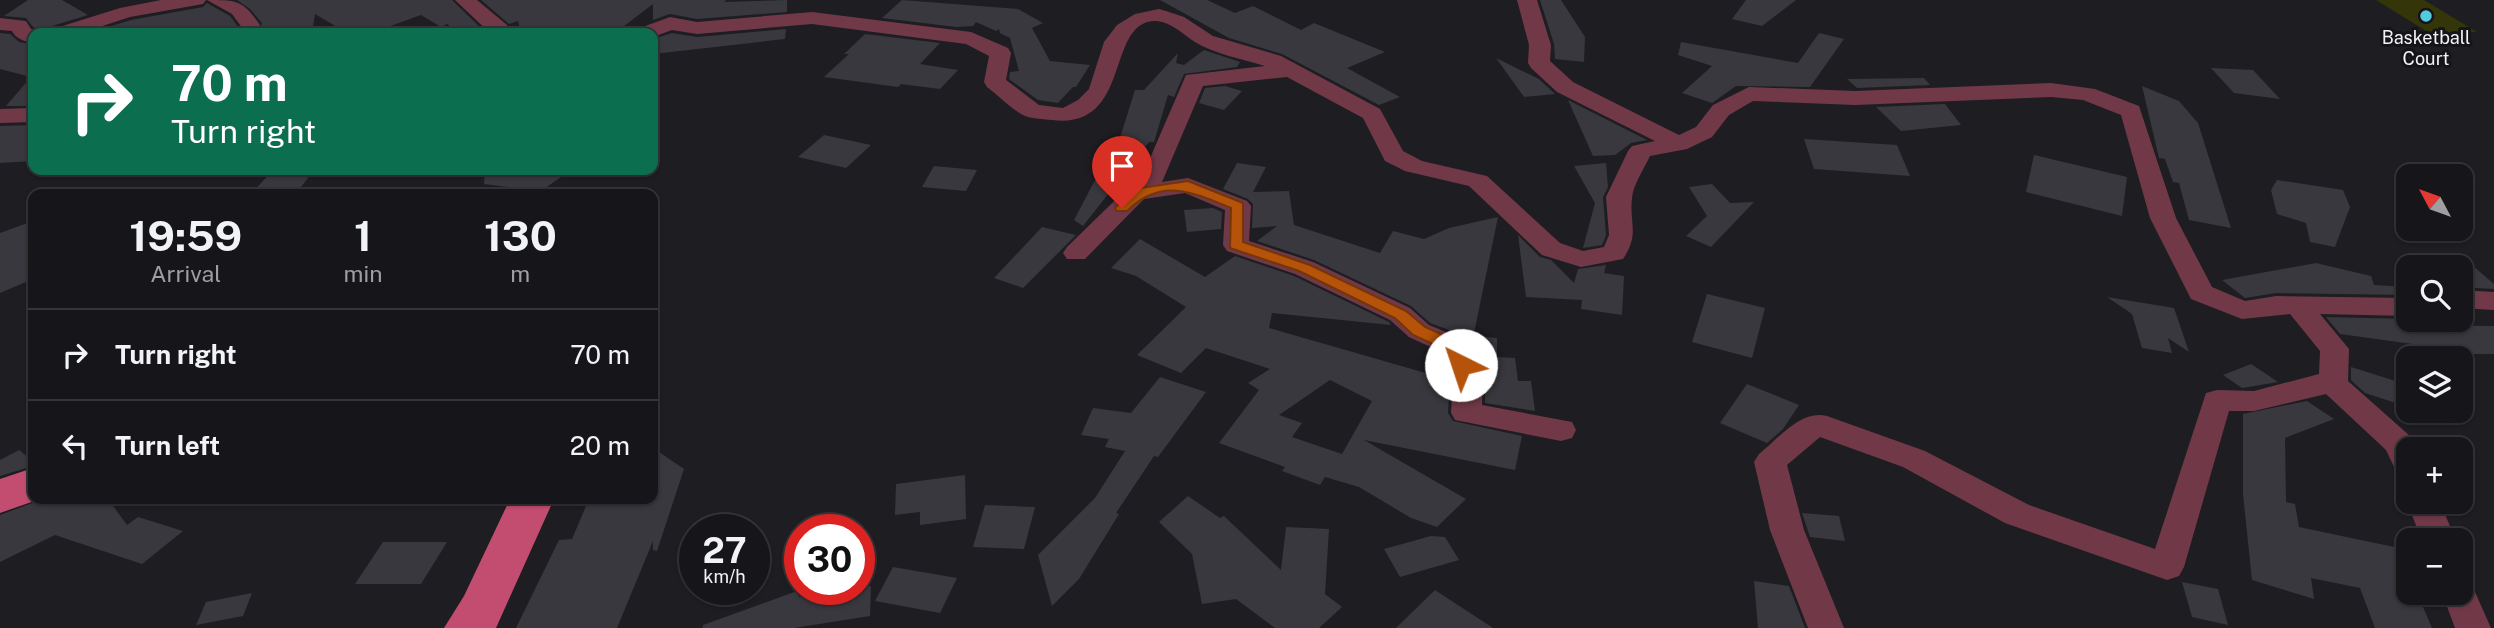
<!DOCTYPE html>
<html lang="en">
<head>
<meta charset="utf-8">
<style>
  :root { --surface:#16161a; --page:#232327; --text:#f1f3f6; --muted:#9e9fa2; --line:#353539 }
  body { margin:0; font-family:"Public Sans",sans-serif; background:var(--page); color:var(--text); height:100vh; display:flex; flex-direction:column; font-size:26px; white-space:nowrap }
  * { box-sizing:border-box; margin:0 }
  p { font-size:23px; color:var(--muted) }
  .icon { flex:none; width:38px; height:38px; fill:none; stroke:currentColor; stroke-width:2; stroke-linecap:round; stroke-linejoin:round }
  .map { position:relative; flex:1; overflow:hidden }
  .details { position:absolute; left:28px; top:189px; width:630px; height:315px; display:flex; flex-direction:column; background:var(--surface); border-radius:14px; box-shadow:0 2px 5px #0004,0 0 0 2px var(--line) }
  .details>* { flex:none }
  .guide { position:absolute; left:28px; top:28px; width:630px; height:147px; border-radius:14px; box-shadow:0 2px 5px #0004,0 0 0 2px var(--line); background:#0b6e4f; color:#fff; overflow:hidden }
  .needle { width:46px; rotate:311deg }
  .buttons { position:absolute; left:2396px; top:164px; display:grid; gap:14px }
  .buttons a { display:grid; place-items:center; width:77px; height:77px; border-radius:14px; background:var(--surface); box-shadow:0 2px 5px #0004,0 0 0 2px var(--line); font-size:35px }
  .speed { position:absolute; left:679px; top:514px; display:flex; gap:14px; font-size:35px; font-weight:700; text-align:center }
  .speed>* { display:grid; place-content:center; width:91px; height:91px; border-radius:50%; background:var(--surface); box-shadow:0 2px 5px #0004,0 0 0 2px var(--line); line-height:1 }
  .speed small { font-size:18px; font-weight:400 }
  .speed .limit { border:10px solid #d22; background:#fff; color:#111 }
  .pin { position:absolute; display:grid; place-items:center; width:60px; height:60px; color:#fff; margin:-72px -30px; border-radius:50% 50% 50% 0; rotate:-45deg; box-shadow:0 0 7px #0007 }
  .pin .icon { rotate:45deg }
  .me { position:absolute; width:77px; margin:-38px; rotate:319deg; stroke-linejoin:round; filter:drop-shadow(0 0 5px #0008) }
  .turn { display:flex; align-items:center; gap:24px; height:147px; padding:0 28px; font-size:32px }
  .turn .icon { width:91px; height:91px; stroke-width:2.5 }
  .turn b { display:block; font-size:49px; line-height:60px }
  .eta { display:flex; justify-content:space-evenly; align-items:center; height:119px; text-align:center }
  .eta b { font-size:42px; font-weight:700; line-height:49px }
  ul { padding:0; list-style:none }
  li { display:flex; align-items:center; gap:21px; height:91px; padding:0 28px; border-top:2px solid var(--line) }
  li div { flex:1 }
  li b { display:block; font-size:26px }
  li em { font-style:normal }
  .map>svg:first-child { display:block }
  .green { fill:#34360a }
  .building { fill:#38383e; fill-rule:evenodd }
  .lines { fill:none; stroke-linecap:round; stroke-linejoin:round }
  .minor { fill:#713948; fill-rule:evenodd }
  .primary { fill:#c34d71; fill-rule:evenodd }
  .route { fill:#b45309; stroke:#753606; stroke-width:2 }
  .poi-dot { fill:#54cade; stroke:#141419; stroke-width:2.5 }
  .labels { text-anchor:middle; stroke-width:6; stroke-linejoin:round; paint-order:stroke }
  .far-poi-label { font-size:18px; fill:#f2f2f6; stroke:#141419 }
</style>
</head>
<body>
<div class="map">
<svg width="2494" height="628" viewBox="0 0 2494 628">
  <rect width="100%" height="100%" fill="#1d1d22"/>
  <!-- green -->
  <polygon class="green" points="2376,0 2424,0 2477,32 2431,34"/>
  <!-- building -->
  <g class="building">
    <polygon points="28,0 62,0 88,15 52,26 47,33 33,27 26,18 4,16"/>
    <polygon points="237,0 452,0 486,33 460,33 447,24 441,27 421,15 371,33 347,33 315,14 312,33 89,33 131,20 203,7 207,3 230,16 241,31 259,31 262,23 250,9"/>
    <polygon points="481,0 726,0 724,2 787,0 787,12 697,19 670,14 653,20 653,4 615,33 521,33 518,21 509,24"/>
    <polygon points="902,0 1018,9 1043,23 1032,28 1050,61 1090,65 1076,87 1073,87 1058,103 1038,100 1009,79 1010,72 1019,71 1010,38 1000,33 999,29 996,31 976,22 973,26 956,27 882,18"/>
    <polygon points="1160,0 1207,0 1235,13 1253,6 1301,30 1314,23 1385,52 1347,68 1400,97 1379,105 1282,54 1229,38"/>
    <polygon points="1540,0 1561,0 1585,37 1584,62 1555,59 1554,44"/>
    <polygon points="1746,0 1796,0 1762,26 1732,19"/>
    <polygon points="786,29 785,39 653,54 653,39 672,33 697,37"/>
    <polygon points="0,33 10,34 19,42 33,45 33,106 6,106 31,77 0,69"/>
    <polygon points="1819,33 1844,39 1810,87 1736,86 1712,103 1682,93 1712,66 1678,55 1681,42 1798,63"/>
    <polygon points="865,34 940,43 920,64 958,70 940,89 901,84 898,87 824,77 849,54 844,54"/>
    <polygon points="1204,50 1240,62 1237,67 1184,74 1174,97 1168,95 1154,142 1149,142 1083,226 1074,220 1114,144 1118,144 1135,90 1144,90 1178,53 1176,63 1184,65"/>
    <polygon points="1496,58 1539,79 1555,94 1524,97"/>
    <polygon points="2211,68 2253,70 2280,99 2234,93"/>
    <polygon points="1924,78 1930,85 1857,88 1847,79"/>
    <polygon points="1225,86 1242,91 1224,110 1199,103 1205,88"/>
    <polygon points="2142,86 2179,101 2198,123 2231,228 2189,220 2179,183 2173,182 2165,159 2159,158"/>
    <polygon points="1568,100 1647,140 1631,143 1615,155 1593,156"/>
    <polygon points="1945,104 1961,125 1901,131 1876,107"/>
    <polygon points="33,125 33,161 0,163 0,126"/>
    <polygon points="824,135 871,145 846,168 798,157"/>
    <polygon points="1804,139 1897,145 1910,176 1814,169"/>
    <polygon points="2034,155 2127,177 2122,216 2026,192"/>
    <polygon points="1237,163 1266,167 1253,192 1289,191 1294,225 1380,253 1393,231 1424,239 1449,228 1498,217 1474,333 1449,330 1430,323 1411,306 1314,260 1257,241 1277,226 1252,228 1253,204 1248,199 1223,189"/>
    <polygon points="1606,163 1608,187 1603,197 1606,235 1602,245 1583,248 1595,203 1574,166"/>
    <polygon points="934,166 956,168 977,170 966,191 922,187"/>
    <polygon points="273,170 314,170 298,191 251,194"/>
    <polygon points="485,170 571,170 541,191 484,184"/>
    <polygon points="2277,180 2343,190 2350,207 2335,247 2310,242 2306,223 2277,214 2271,190"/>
    <polygon points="1712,184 1730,203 1754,202 1711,247 1686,236 1707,216 1689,187"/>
    <polygon points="1213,208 1222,212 1221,229 1187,232 1184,210"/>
    <polygon points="33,221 33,279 0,293 0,233"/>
    <polygon points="1042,227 1076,235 1023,288 994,278"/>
    <polygon points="1518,235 1540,257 1551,260 1574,283 1578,269 1606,265 1604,273 1624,276 1622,315 1581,309 1582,300 1526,297"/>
    <path d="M1140 239 1205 277 1235 256 1294 276 1389 322 1391 325 1272 313 1269 328 1450 380 1448 413 1453 421 1522 436 1515 470 1364 440 1466 499 1437 527 1411 518 1359 487 1325 477 1320 485 1282 471 1285 467 1219 443 1259 390 1248 383 1270 369 1206 348 1181 373 1137 355 1186 307 1136 276 1111 268ZM1330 380 1372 401 1342 454 1292 437 1302 423 1279 415Z"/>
    <polygon points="2460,255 2494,284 2494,289 2460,287"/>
    <polygon points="2316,263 2371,276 2374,285 2408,287 2408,295 2276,293 2245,298 2222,280"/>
    <polygon points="1707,294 1765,308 1752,358 1692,342"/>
    <polygon points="2107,297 2174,308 2189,352 2168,338 2172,353 2142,348 2132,314"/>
    <polygon points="2326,317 2408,319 2408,325 2494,326 2494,354 2434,354 2427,346 2340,334"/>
    <polygon points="1462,335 1497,338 1497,357 1515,358 1518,381 1531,381 1535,411 1485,403 1485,378"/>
    <polygon points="2251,364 2278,382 2242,388 2223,375"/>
    <polygon points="2351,367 2408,385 2408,407 2365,393 2351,380"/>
    <polygon points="1160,377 1206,392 1158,457 1154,456 1116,513 1119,514 1079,579 1052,606 1038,555 1095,498 1125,451 1105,447 1109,439 1081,435 1093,408 1131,413"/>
    <polygon points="1747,384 1799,405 1783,429 1767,443 1720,423"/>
    <polygon points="2307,401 2334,419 2285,438 2286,502 2295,504 2299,527 2399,548 2408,571 2408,593 2417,593 2432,628 2375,628 2360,588 2311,578 2314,599 2252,580 2243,494 2243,414"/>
    <polygon points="653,448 684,469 657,551 653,550 653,541 617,628 516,628 559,540 572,539 589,499 653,499"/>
    <polygon points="19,450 33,461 33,466 0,476 0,460"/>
    <polygon points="965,475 966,519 920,525 920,512 895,515 896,484"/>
    <polygon points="1188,496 1220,518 1224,516 1281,570 1286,527 1329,529 1325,594 1342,607 1319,628 1275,628 1236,599 1202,604 1192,554 1159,522"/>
    <polygon points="43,499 108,499 127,525 138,517 183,531 142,564 55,535 0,562 0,515"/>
    <polygon points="985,505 1035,507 1024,549 973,547"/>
    <polygon points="1802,513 1839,516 1845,541 1810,537"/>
    <polygon points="1431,536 1445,537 1459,560 1400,577 1384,549"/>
    <polygon points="383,542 447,542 421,584 355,584"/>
    <polygon points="893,567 957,578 940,613 875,601"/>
    <polygon points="1754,581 1789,586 1805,628 1758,628"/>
    <polygon points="2182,582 2218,589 2228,625 2192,617"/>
    <polygon points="871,586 870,616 794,628 703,628 703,625 797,591 799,597"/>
    <polygon points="1435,590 1493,628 1396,628"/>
    <polygon points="252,593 243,616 196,625 206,602"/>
  </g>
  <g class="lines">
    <!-- minor -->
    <g class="minor">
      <polygon points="161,0 206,0 203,4 130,17 81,33 50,33 53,29 120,8"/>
      <path d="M207 0C237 0 243 0 260 25L257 29H243L232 14Z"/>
      <polygon points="455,0 477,0 507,25 510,33 490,33"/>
      <path d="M1517 0H1537L1551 45 1550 61 1573 82 1679 135 1696 127 1713 105 1749 87 1855 91 2051 83 2095 89 2139 106 2176 218 2212 287 2245 301 2276 296 2408 298V316L2320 314 2349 349 2348 381 2410 436 2417 450H2408V476L2397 473 2386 450 2326 394 2254 411H2229L2184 567 2179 576 2167 580 2005 523 1903 467 1820 437 1787 465 1804 530 1844 628H1808L1770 530 1754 462 1759 454C1778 439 1801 409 1827 416L1925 451 2029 505 2155 549 2206 393 2217 390 2254 391 2319 374 2320 351 2290 314 2242 319 2191 299 2150 218 2121 115 2083 100 2051 97 1855 105 1753 101 1729 115 1712 137 1687 149 1650 156C1644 169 1633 185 1632 198 1629 224 1640 234 1623 259L1581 267 1542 255 1469 186 1405 171 1385 161 1363 118 1287 77 1203 86 1162 182 1188 178 1247 201 1251 206 1249 241 1313 262 1410 308 1429 325 1458 337 1483 379 1482 405 1572 422 1576 430 1572 438 1561 441 1455 420 1451 413 1453 379 1437 350 1409 337 1390 320 1295 274 1227 251 1223 245 1225 210 1185 193 1144 199 1085 259H1067L1063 253 1067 247 1144 172 1186 75 1265 66C1243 59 1214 54 1195 42 1184 35 1171 22 1157 21 1104 19 1134 130 1052 120 1044 119 1033 119 1025 116 1012 110 999 96 987 87L984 82 989 56 966 44 812 24 697 34 672 30 653 37V33H634L637 29 670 17 697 22 812 12 971 32 1008 48 1011 53 1006 80 1039 105 1063 108 1078 100 1089 89 1104 42 1117 25 1135 14 1159 9 1166 11 1184 17 1213 36 1281 56 1380 109 1403 151 1422 161 1487 176 1560 243 1583 251 1604 247 1609 235 1606 197 1628 151 1632 146 1655 141 1557 92 1531 68 1528 63 1529 45Z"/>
      <path d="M0 18 26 21 31 29 41 33H33V43C24 41 16 39 12 31L0 30Z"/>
      <polygon points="33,108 33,122 0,123 0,109"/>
      <polygon points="2460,290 2494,292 2494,310 2460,308"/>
      <polygon points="2408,500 2408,502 2440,502 2456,541 2422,541 2407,502"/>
      <polygon points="2460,580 2471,583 2491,628 2455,628 2442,593 2460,593"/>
    </g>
    <!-- primary -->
    <g class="primary">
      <polygon points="33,468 33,499 40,499 0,513 0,479"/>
      <polygon points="510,499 554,499 496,628 444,628 464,596"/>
    </g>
  </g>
  <!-- route -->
  <path class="route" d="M1188 181 1243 203V242L1310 265 1406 311 1425 327 1454 340 1470 365 1467 369H1456L1442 348 1413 335 1395 318 1299 271 1230 248 1231 208C1193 192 1161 177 1127 211H1117L1115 208 1133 189Z"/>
  <!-- markers -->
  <circle class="poi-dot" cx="2426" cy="16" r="7"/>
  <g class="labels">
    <!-- far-poi labels -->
    <g class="far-poi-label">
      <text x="2426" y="44">Basketball<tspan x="2426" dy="21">Court</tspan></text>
    </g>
  </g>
</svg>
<div class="buttons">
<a><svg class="needle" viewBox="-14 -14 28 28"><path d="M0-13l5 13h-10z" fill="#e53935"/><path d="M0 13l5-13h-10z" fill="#9e9fa2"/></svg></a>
<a><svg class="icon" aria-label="search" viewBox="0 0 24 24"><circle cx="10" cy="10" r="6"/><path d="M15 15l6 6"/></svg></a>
<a><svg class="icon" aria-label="layers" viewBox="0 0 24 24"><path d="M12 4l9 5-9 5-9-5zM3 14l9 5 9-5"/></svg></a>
<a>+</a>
<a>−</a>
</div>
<div class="speed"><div>27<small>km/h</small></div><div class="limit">30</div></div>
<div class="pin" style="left:1122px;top:208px;background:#d93025"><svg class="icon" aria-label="arrive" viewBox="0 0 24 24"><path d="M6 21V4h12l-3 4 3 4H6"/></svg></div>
<svg class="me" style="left:1461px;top:365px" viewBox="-20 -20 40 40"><circle r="19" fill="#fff"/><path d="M0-13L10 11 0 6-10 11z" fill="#b45309"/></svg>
<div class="guide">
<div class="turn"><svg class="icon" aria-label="right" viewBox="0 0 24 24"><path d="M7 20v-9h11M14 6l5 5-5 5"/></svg><div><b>70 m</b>Turn right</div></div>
</div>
<section class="details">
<div class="eta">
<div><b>19:59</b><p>Arrival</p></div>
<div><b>1</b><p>min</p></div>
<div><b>130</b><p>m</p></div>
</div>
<ul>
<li><svg class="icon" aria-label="right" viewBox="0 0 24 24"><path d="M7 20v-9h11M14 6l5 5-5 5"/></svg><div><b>Turn right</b></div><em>70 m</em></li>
<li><svg class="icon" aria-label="left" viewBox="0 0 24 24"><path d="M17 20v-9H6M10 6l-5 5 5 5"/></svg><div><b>Turn left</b></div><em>20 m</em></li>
</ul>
</section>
</div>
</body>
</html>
